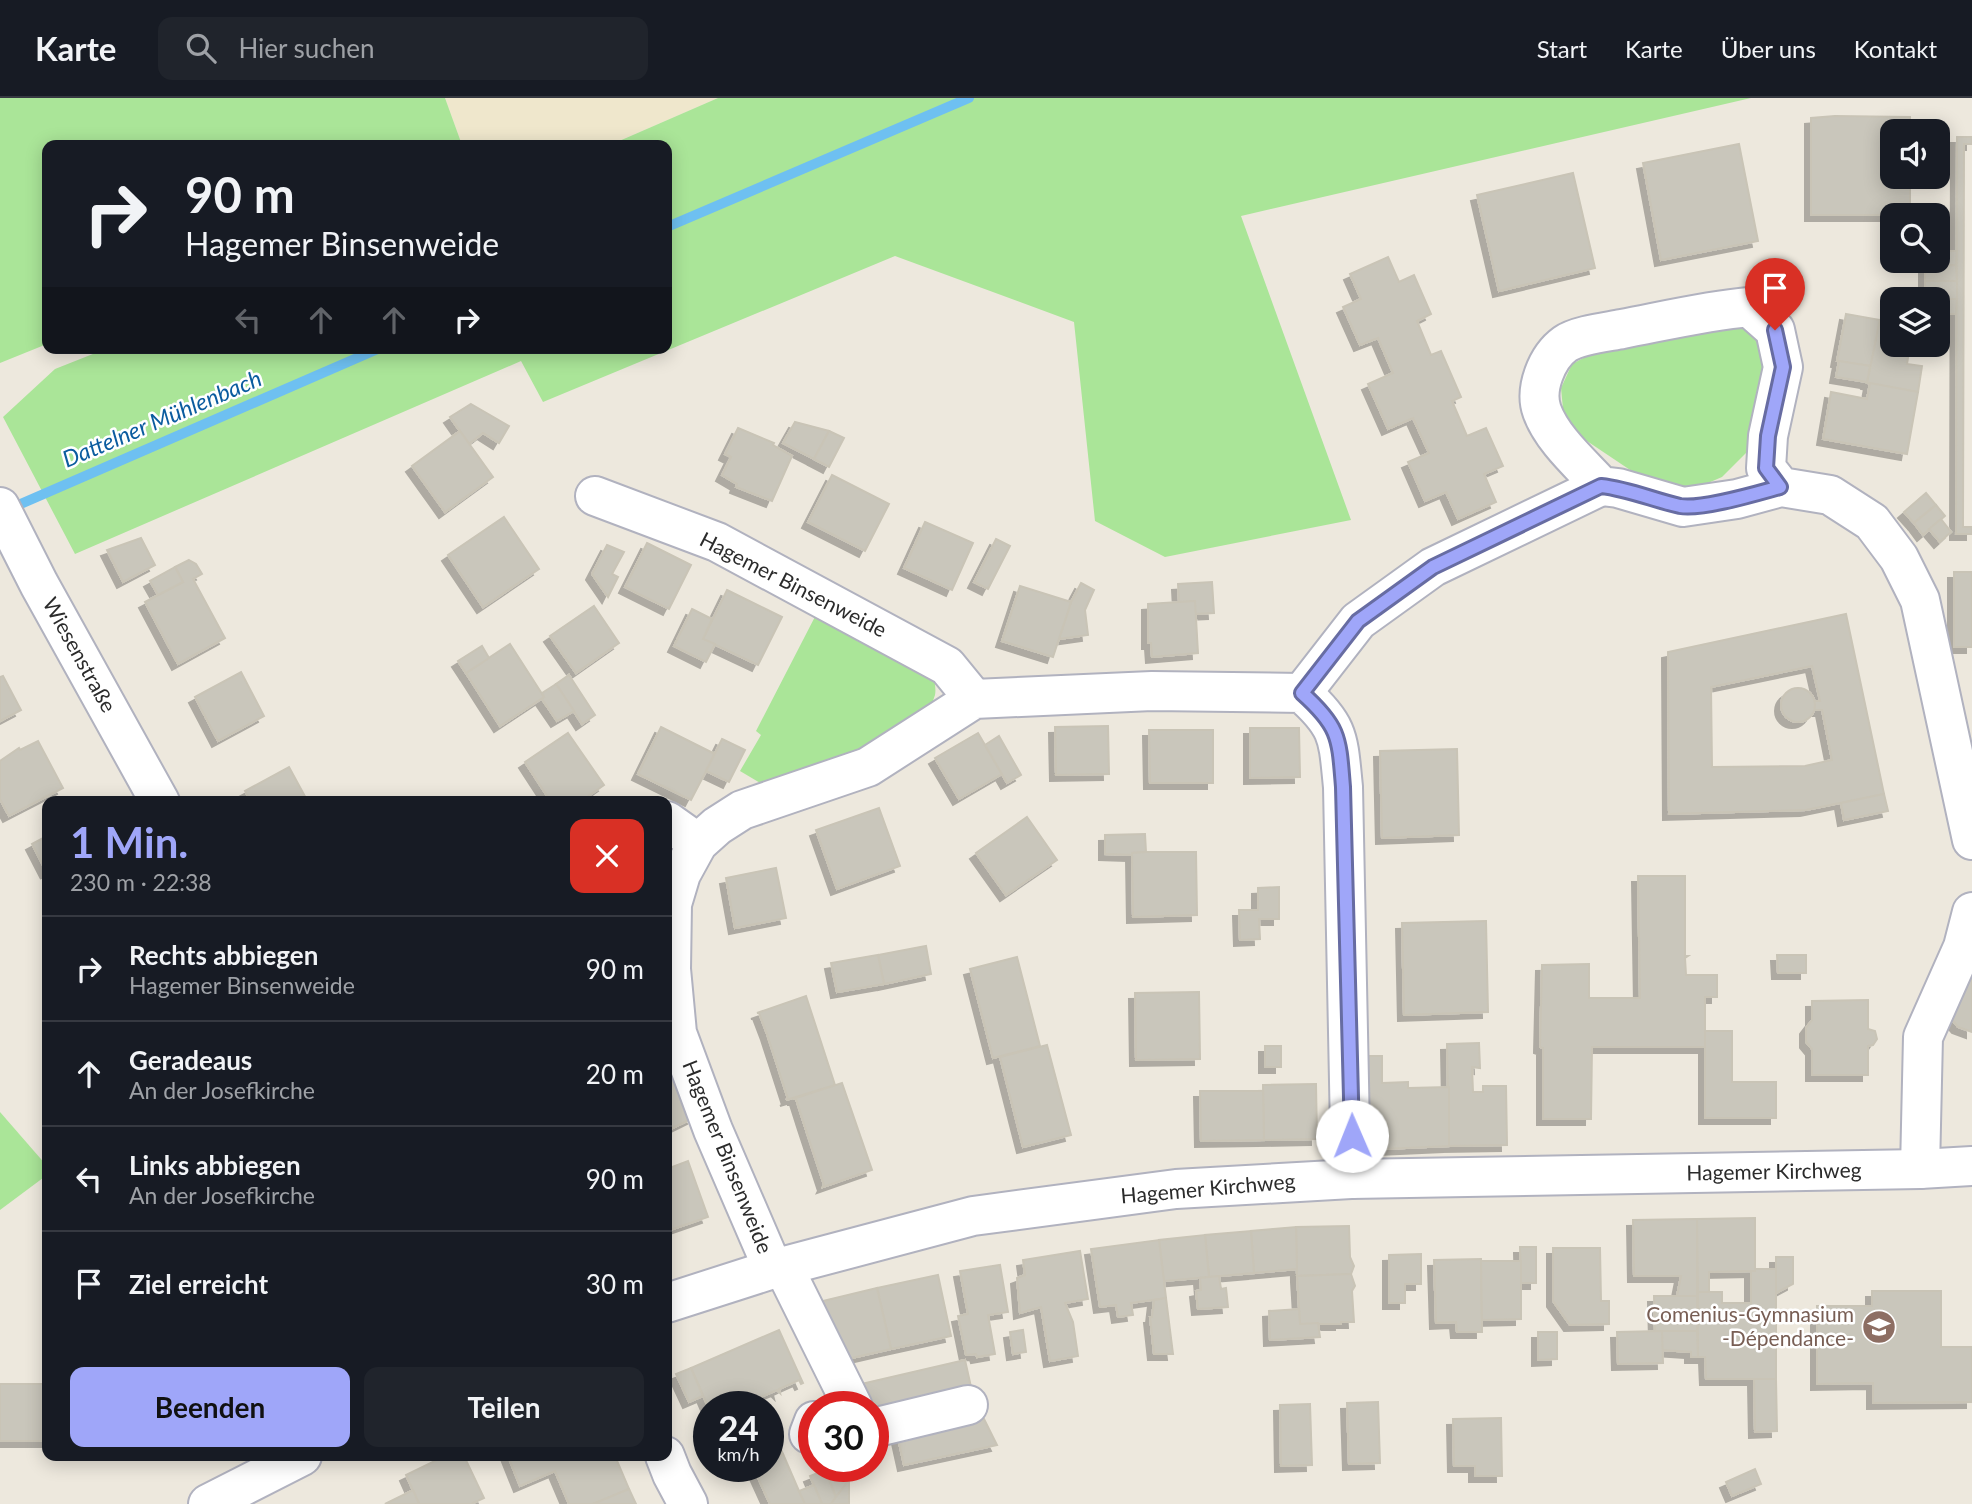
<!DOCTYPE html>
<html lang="de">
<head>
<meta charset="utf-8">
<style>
  :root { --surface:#171b24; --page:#20242c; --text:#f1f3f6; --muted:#9ea1a6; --line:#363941; --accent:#9fa6f9 }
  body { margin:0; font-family:Lato,sans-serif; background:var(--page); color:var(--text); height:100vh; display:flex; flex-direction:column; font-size:26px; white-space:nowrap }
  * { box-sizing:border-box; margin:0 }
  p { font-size:23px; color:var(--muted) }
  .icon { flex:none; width:38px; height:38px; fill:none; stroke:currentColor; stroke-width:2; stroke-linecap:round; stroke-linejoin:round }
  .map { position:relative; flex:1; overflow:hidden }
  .panel { position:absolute; left:42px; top:698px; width:630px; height:665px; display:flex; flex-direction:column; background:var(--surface); border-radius:14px; box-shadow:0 4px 18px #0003 }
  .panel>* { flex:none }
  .guide { position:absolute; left:42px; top:42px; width:630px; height:214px; border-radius:14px; box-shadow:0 4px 18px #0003; background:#171b24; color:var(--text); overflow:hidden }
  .fabs { position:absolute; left:1880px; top:21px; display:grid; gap:14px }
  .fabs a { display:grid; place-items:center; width:70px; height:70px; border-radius:14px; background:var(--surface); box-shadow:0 4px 18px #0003; font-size:35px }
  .speed { position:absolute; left:693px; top:1293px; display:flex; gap:14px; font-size:35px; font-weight:700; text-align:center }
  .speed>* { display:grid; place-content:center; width:91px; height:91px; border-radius:50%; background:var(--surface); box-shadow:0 4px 18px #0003; line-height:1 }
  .speed small { font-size:18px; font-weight:400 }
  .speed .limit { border:10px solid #d22; background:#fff; color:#111 }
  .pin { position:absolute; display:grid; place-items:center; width:60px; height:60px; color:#fff; margin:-72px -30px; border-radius:50% 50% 50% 0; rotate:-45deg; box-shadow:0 0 7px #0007 }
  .pin .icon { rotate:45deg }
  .me { position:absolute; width:77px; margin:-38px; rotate:359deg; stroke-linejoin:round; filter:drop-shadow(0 0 5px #0008) }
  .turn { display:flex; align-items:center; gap:24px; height:147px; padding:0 28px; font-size:32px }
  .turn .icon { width:91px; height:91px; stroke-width:2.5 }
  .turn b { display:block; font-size:49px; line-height:60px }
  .lanes { display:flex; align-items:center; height:66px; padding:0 28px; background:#0003; justify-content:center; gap:35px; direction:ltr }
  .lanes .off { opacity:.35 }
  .round { display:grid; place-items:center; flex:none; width:74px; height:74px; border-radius:14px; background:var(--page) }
  .overview { display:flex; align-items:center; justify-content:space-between; height:119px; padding:0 28px }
  h1 { font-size:42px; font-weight:700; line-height:52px; color:var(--accent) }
  .button { display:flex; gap:14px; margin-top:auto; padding:14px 28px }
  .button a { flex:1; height:80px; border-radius:14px; background:var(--accent); color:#111; font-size:28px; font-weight:700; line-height:80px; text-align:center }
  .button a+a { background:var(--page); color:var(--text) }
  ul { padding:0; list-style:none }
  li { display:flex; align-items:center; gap:21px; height:105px; padding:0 28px; border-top:2px solid var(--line) }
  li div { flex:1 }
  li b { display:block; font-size:26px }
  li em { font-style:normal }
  header { display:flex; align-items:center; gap:42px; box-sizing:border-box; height:98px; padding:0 35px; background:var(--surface); border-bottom:2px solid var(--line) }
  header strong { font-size:33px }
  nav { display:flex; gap:38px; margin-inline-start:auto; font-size:24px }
  .search { width:490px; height:63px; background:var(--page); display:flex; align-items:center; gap:18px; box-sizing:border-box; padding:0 24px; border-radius:14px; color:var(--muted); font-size:26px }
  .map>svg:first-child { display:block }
  .education { fill:#efe7cc }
  .green { fill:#aae598 }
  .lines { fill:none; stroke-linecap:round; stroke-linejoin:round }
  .stream { stroke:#6ec0f1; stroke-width:10 }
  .building { fill:#c9c6bb; stroke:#c9c4b6; stroke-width:2; fill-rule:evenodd; filter:url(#shadow) }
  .minor-casing { stroke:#b1b2bf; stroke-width:42 }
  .minor { stroke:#fff; stroke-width:38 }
  .route-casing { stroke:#676ca2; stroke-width:18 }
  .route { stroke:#9fa6f9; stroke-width:12 }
  .labels { text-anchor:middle; stroke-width:5; stroke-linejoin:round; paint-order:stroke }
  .street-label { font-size:21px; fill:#2b2b2b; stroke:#fff }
  .education-label { font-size:21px; fill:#785e54; stroke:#fff; text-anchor:end }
  .water-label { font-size:23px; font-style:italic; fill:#0b5c9f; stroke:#fff }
</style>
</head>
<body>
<header>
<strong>Karte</strong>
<div class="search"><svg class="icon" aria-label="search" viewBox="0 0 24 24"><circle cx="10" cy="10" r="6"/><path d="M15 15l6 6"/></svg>Hier suchen</div>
<nav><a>Start</a><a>Karte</a><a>Über uns</a><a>Kontakt</a></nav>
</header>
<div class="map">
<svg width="1972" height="1406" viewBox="0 0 1972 1406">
  <defs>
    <filter id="shadow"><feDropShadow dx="-6" dy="6" stdDeviation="0" flood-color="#0004"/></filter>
  </defs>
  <rect width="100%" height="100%" fill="#ede8dd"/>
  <!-- education -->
  <polygon class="education" points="445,0 718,0 610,47 462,47"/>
  <!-- green -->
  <g class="green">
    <polygon points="0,0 445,0 462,47 47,47 47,246 0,265"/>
    <polygon points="718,0 1751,0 1241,118 1351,422 1165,459 1095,423 1074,224 895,158 543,304 521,263 75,456 3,319 55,271 108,250 667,250 667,47 610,47"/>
    <polygon points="1725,227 1745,230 1758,237 1766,258 1749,352 1722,379 1687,394 1657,390 1575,335 1563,311 1561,290 1572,266 1593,255"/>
    <path d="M820 509 934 581C935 586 936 592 935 597 923 643 808 674 767 689L740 673 761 637 756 633Z"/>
    <polygon points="0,1014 47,1068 47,1077 0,1112"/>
  </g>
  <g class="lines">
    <!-- stream -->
    <g class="stream">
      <polyline points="667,129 969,0"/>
      <polyline points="9,411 380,250"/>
    </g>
  </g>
  <!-- building -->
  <g class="building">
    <polygon points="1835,18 1910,19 1910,33 1892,33 1892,79 1910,79 1910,117 1811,117 1811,20"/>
    <polygon points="1957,39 1972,39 1972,46 1964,46 1963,429 1972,429 1972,436 1956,436"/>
    <polygon points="1739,46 1758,143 1661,162 1643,65"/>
    <polygon points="1573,75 1595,170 1499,193 1477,97"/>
    <polygon points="1937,153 1957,153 1956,167 1925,168 1925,163 1937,163"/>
    <polygon points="1388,159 1399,184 1414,177 1431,216 1417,223 1431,257 1441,253 1461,299 1452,303 1467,338 1486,330 1503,368 1484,376 1496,404 1458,421 1446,394 1425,403 1408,364 1429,355 1413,320 1388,331 1368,286 1393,275 1378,240 1360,247 1343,209 1361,201 1350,176"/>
    <polygon points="1956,167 1957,183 1925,183 1925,168"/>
    <rect x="1925" y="183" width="32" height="18"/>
    <polygon points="1921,201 1957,201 1956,216 1937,216 1937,201"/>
    <polygon points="1846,216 1880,222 1871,268 1837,263"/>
    <polygon points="1880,222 1892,224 1892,247 1910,247 1907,266 1922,268 1918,294 1867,285"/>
    <polygon points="1839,263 1870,268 1867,284 1836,279"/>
    <polygon points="1870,285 1918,294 1907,356 1823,341 1831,294 1867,301"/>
    <polygon points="471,306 509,328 499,345 483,335 469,346 450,319"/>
    <polygon points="795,324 829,333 814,361 783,345"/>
    <polygon points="738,330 774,345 773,347 792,358 772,403 736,389 737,386 722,377 731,359 725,356"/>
    <polygon points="460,333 493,379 445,414 412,368"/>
    <polygon points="829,333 844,340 829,369 814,361"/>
    <polygon points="832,377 889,406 865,453 808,424"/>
    <polygon points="1926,395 1936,407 1914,425 1904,414"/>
    <polygon points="1936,407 1945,418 1923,437 1914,425"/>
    <polygon points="504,419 539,471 483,509 448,457"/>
    <polygon points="1941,421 1951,434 1940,444 1929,431"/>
    <polygon points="925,424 973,445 952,492 904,470"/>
    <polygon points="141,440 155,467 123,484 107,452"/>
    <polygon points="996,441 1010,448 988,491 974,484"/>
    <polygon points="647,445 691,467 669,511 625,489"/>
    <polygon points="607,447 624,454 612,476 618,479 608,499 592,476"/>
    <polygon points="189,462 196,466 202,476 193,481 225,540 178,566 145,504 183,484 175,469"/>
    <polygon points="175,469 183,484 158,497 150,483"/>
    <rect x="1954" y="474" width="18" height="75"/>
    <polygon points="1212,484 1214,515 1195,516 1195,503 1179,504 1178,486"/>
    <polygon points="1081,485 1094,492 1085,512 1088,537 1059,541 1071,504"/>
    <polygon points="1020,488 1071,504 1053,559 1002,543"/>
    <polygon points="727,492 782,519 758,567 703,541"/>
    <polygon points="1195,503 1198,555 1152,559 1151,545 1148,545 1148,506"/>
    <polygon points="594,508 619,545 576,575 550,538"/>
    <polygon points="692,511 712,521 703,541 715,546 706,564 674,548"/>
    <path d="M1846 516 1884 696 1806 712 1669 716 1668 554ZM1812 568 1820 603H1814V612H1822L1832 662 1805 668 1712 669 1711 589Z"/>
    <polygon points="510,546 544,599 500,628 466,575"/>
    <polygon points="482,548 489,560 466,575 458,563"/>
    <polygon points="241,574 264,618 218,643 195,599"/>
    <polygon points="569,577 595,617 582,626 556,586"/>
    <polygon points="3,578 21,612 0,623 0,579"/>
    <polygon points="556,586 574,613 557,623 542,601 544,599 542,595"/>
    <circle cx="1798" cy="607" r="17"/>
    <polygon points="1108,628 1109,676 1056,677 1055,629"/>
    <polygon points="661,629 715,656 691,702 638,676"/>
    <polygon points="1250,630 1299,630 1300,679 1250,680"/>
    <polygon points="1149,632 1213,632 1213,685 1150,685"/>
    <polygon points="568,635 604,687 580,704 551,704 525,664"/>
    <polygon points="978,635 1002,676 959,701 935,660"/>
    <polygon points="999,638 1021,677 1007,685 985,647"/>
    <polygon points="722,641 745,652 729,684 706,673"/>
    <polygon points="38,643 63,690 9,718 0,701 0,663 19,650 20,652"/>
    <polygon points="1457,651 1459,737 1382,740 1380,653"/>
    <polygon points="289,669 308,704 251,704 245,693"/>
    <polygon points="1884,696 1888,713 1844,722 1841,705"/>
    <polygon points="879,710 900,768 837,791 816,732"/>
    <polygon points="1027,719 1057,762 1006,797 976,755"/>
    <polygon points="1145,736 1146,754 1132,755 1132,757 1105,756 1105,737"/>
    <polygon points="47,738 47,775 32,746"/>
    <polygon points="1146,754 1196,754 1197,817 1133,819 1132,755"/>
    <polygon points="776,770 786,820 735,830 726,780"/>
    <polygon points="1638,778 1685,778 1685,858 1688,858 1685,860 1686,877 1717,877 1717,899 1705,899 1705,949 1592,949 1591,1021 1543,1021 1543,950 1540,949 1542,867 1589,866 1589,900 1640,900"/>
    <polygon points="1279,789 1279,821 1259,821 1260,841 1240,842 1239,812 1258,812 1258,790"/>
    <polygon points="1486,823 1488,914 1404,917 1402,825"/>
    <polygon points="926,848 931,876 884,886 878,857"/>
    <polygon points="878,857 884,886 837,894 831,865"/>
    <polygon points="1777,857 1806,857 1806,875 1778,875"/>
    <polygon points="1017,859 1040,948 993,960 970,871"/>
    <polygon points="1972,881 1972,934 1958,929 1947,916 1958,887"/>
    <polygon points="1199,894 1200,961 1136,962 1135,895"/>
    <polygon points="806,898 835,987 786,1002 788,1001 767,936 759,915 757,915"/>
    <polygon points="1868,902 1868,931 1875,933 1877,941 1873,947 1868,948 1868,977 1812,977 1812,951 1806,944 1806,930 1812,922 1812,903"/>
    <polygon points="1705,933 1732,933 1732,984 1776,984 1776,1020 1705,1020"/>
    <polygon points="1479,945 1480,970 1472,969 1473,994 1483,994 1483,988 1506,988 1507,1047 1449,1048 1447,946"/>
    <polygon points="1047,947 1071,1037 1023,1049 1000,959"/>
    <rect x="1265" y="948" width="16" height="21"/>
    <polygon points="1362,958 1382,958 1382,985 1408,984 1408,990 1449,989 1449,1048 1363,1052"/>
    <polygon points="667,965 693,1020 667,1033"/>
    <polygon points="842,985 872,1072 823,1089 824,1087 803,1023 796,1001 793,1001"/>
    <polygon points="1316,986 1317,1041 1264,1042 1263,987"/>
    <polygon points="1200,993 1263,993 1264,1042 1201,1043"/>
    <polygon points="688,1063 708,1119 667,1133 667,1071"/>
    <polygon points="1755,1120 1755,1173 1709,1174 1709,1194 1698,1194 1697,1121"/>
    <polygon points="1696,1121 1697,1121 1697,1198 1677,1198 1681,1178 1634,1178 1633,1122"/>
    <polygon points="1349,1128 1350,1159 1354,1168 1351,1176 1297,1178 1296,1129"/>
    <polygon points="1296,1129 1297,1171 1254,1175 1251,1133"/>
    <polygon points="1251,1133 1254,1175 1209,1179 1205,1137"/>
    <polygon points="1205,1137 1209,1179 1164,1183 1159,1142"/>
    <polygon points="1159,1142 1166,1200 1131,1205 1133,1217 1118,1219 1116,1207 1100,1209 1091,1151"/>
    <polygon points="1520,1149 1536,1149 1536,1185 1521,1185"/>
    <polygon points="1553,1150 1600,1150 1601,1203 1609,1203 1609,1226 1570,1227 1553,1203"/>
    <polygon points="1080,1153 1088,1201 1065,1205 1073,1224 1078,1258 1050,1263 1041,1209 1020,1215 1017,1180 1025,1177 1023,1162"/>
    <polygon points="1421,1156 1421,1186 1405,1186 1405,1205 1389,1205 1389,1157"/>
    <polygon points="1776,1159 1793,1159 1793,1186 1776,1195"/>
    <polygon points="1481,1161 1482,1234 1457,1234 1456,1224 1436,1225 1434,1162"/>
    <polygon points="1481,1163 1521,1163 1521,1221 1482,1222"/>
    <polygon points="1000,1167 1008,1214 988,1217 995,1256 977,1259 976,1256 966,1257 958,1218 968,1216 960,1173"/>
    <polygon points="1755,1171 1776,1171 1776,1281 1706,1281 1705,1259 1698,1259 1698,1194 1722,1194 1722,1205 1751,1205 1751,1173 1755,1173"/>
    <polygon points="1351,1176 1355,1188 1352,1193 1354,1224 1341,1224 1341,1226 1300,1226 1297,1178"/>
    <polygon points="938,1177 951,1238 891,1251 877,1190"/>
    <polygon points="1219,1178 1221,1191 1226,1190 1228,1209 1198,1211 1196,1193 1201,1192 1200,1180"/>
    <polygon points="877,1190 891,1251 843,1262 819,1204"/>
    <polygon points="1872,1193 1941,1193 1941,1249 1972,1249 1972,1304 1873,1305 1873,1285 1817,1286 1817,1208 1872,1208"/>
    <polygon points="1654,1198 1697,1198 1697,1233 1655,1234"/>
    <polygon points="1166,1200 1173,1256 1154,1256 1150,1219 1152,1219 1154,1202"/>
    <polygon points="1299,1211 1300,1226 1318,1225 1320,1239 1270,1242 1269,1213"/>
    <polygon points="779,1232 803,1285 801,1286 799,1282 779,1291 780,1295 777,1292 737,1309 709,1309 709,1311 691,1270"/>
    <polygon points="1023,1232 1026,1254 1013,1256 1010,1234"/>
    <polygon points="1662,1233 1697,1233 1698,1259 1691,1259 1691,1254 1662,1252"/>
    <polygon points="1662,1233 1663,1265 1618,1266 1617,1234"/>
    <polygon points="1538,1234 1557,1234 1557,1261 1538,1262"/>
    <polygon points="965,1262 971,1289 873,1311 873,1309 862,1309 857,1287"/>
    <polygon points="691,1270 703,1298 689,1304 676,1276"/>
    <polygon points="1754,1281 1776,1281 1777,1333 1755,1334"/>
    <rect x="0" y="1286" width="47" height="57"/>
    <polygon points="1378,1304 1380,1365 1349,1366 1347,1305"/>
    <polygon points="1310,1306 1312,1367 1281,1368 1280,1307"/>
    <polygon points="1501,1320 1502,1378 1475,1378 1475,1368 1454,1368 1453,1321"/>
    <polygon points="984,1321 997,1347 904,1367 898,1340"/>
    <polygon points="775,1339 783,1356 768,1363 768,1342"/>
    <polygon points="783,1356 799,1393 805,1406 770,1406 754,1371 755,1368 768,1368 768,1363"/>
    <polygon points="445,1358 464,1358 484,1400 471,1406 419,1406 406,1377"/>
    <polygon points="508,1358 615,1358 629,1391 593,1406 569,1406 555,1373 520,1388"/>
    <polygon points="823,1368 843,1368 849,1382 836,1399"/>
    <polygon points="1755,1371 1761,1386 1732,1398 1726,1384"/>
    <polygon points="825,1372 836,1399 831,1406 822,1406 810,1378"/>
    <polygon points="849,1382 849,1406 831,1406 836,1399"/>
    <polygon points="814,1387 822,1406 805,1406 799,1393"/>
    <polygon points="629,1391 636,1406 593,1406"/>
    <polygon points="413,1392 419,1406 385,1406"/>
  </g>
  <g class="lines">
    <!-- minor casing -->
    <g class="minor-casing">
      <g id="minor">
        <path d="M1781 389 1766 370 1768 338 1783 269 1775 232 1749 209C1706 213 1664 223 1622 231 1607 234 1578 237 1565 246 1547 259 1534 291 1542 313 1552 341 1581 366 1601 388L1618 390 1683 409 1737 401 1781 389 1830 397 1872 424 1899 460 1920 502 1972 742"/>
        <polyline points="595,398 717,444 947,568 974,601"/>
        <polyline points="0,409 39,486 160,704"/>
        <polyline points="1302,595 1358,523 1433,469 1601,388"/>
        <polyline points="667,723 698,745"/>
        <polyline points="1920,1071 1923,939 1963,849 1972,814"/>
        <polyline points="783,1168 853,1309"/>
        <path d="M773 1171 713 1032 677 935 671 871 672 806 681 776 698 745 717 728 742 712 868 669 974 601 1152 593 1302 595C1340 629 1338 640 1343 689L1351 1081"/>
        <polyline points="667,1205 773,1171 973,1118 1176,1091 1351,1081 1920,1071 1972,1068"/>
        <polyline points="873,1330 968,1307"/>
        <polyline points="809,1336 814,1323"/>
        <polyline points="665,1358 672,1376 688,1406"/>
        <polyline points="208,1406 302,1358"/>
      </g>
    </g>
    <!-- minor -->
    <use href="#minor" class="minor"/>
  </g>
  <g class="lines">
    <!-- route casing -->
    <g class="route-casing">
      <path id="route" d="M1352 1038 1343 689C1339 640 1340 629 1302 595L1358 523 1433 469 1601 388C1629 391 1653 402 1680 408 1702 412 1758 395 1780 389L1766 370 1768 338 1783 269 1775 232"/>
    </g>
    <!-- route -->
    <use href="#route" class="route"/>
  </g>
  <!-- icons -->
  <defs>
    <g id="school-disc" transform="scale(1.75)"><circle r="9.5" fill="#8d6e63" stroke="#fff"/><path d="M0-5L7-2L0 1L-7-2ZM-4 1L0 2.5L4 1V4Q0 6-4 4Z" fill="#fff"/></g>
  </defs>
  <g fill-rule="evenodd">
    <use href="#school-disc" x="1879" y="1229"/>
  </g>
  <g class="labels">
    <!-- street labels -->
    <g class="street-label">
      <text transform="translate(793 487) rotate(27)" y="7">Hagemer Binsenweide</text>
      <text transform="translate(79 557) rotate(61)" y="7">Wiesenstraße</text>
      <text transform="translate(727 1059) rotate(68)" y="7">Hagemer Binsenweide</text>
      <text transform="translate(1774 1074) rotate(-1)" y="7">Hagemer Kirchweg</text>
      <text transform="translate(1208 1091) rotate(-5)" y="7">Hagemer Kirchweg</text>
    </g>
    <!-- education labels -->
    <g class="education-label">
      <text x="1854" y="1224">Comenius-Gymnasium<tspan x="1854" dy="24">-Dépendance-</tspan></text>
    </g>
    <!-- water labels -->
    <g class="water-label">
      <text transform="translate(162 321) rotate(-23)" y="8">Dattelner Mühlenbach</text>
    </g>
  </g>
</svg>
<div class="fabs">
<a><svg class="icon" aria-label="sound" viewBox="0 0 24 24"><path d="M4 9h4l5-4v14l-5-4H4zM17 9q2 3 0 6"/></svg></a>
<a><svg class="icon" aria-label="search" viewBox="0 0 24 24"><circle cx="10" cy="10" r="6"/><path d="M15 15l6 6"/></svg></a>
<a><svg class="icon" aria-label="layers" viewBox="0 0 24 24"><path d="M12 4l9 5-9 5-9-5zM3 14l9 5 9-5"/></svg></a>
</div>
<div class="speed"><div>24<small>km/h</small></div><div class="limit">30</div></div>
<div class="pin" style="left:1775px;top:232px;background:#d93025"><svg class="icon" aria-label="arrive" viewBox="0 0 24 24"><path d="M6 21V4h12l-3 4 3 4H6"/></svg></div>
<svg class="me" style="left:1352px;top:1038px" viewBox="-20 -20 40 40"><circle r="19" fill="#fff"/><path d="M0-13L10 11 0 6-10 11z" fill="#9fa6f9"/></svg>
<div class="guide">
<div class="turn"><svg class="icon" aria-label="right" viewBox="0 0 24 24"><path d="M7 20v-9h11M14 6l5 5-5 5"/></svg><div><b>90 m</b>Hagemer Binsenweide</div></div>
<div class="lanes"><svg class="icon off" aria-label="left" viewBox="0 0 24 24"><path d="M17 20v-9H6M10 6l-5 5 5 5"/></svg><svg class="icon off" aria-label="ahead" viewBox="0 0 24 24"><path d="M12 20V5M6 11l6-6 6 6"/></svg><svg class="icon off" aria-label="ahead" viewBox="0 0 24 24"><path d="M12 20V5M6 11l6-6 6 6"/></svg><svg class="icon" aria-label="right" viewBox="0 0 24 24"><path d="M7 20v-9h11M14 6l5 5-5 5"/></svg></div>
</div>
<section class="panel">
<div class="overview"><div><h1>1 Min.</h1><p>230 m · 22:38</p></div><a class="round" style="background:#d93025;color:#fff"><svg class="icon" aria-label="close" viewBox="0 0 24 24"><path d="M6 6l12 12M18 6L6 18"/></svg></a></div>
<ul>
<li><svg class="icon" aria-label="right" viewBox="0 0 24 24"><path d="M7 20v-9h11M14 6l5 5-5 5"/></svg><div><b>Rechts abbiegen</b><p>Hagemer Binsenweide</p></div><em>90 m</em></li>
<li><svg class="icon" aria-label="ahead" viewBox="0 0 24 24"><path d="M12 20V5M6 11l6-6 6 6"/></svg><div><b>Geradeaus</b><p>An der Josefkirche</p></div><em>20 m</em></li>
<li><svg class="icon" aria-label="left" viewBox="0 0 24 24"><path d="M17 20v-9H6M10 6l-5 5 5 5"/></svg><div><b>Links abbiegen</b><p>An der Josefkirche</p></div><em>90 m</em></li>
<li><svg class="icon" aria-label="arrive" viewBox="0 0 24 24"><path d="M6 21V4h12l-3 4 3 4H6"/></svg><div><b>Ziel erreicht</b></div><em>30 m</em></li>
</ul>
<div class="button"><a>Beenden</a><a>Teilen</a></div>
</section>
</div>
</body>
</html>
